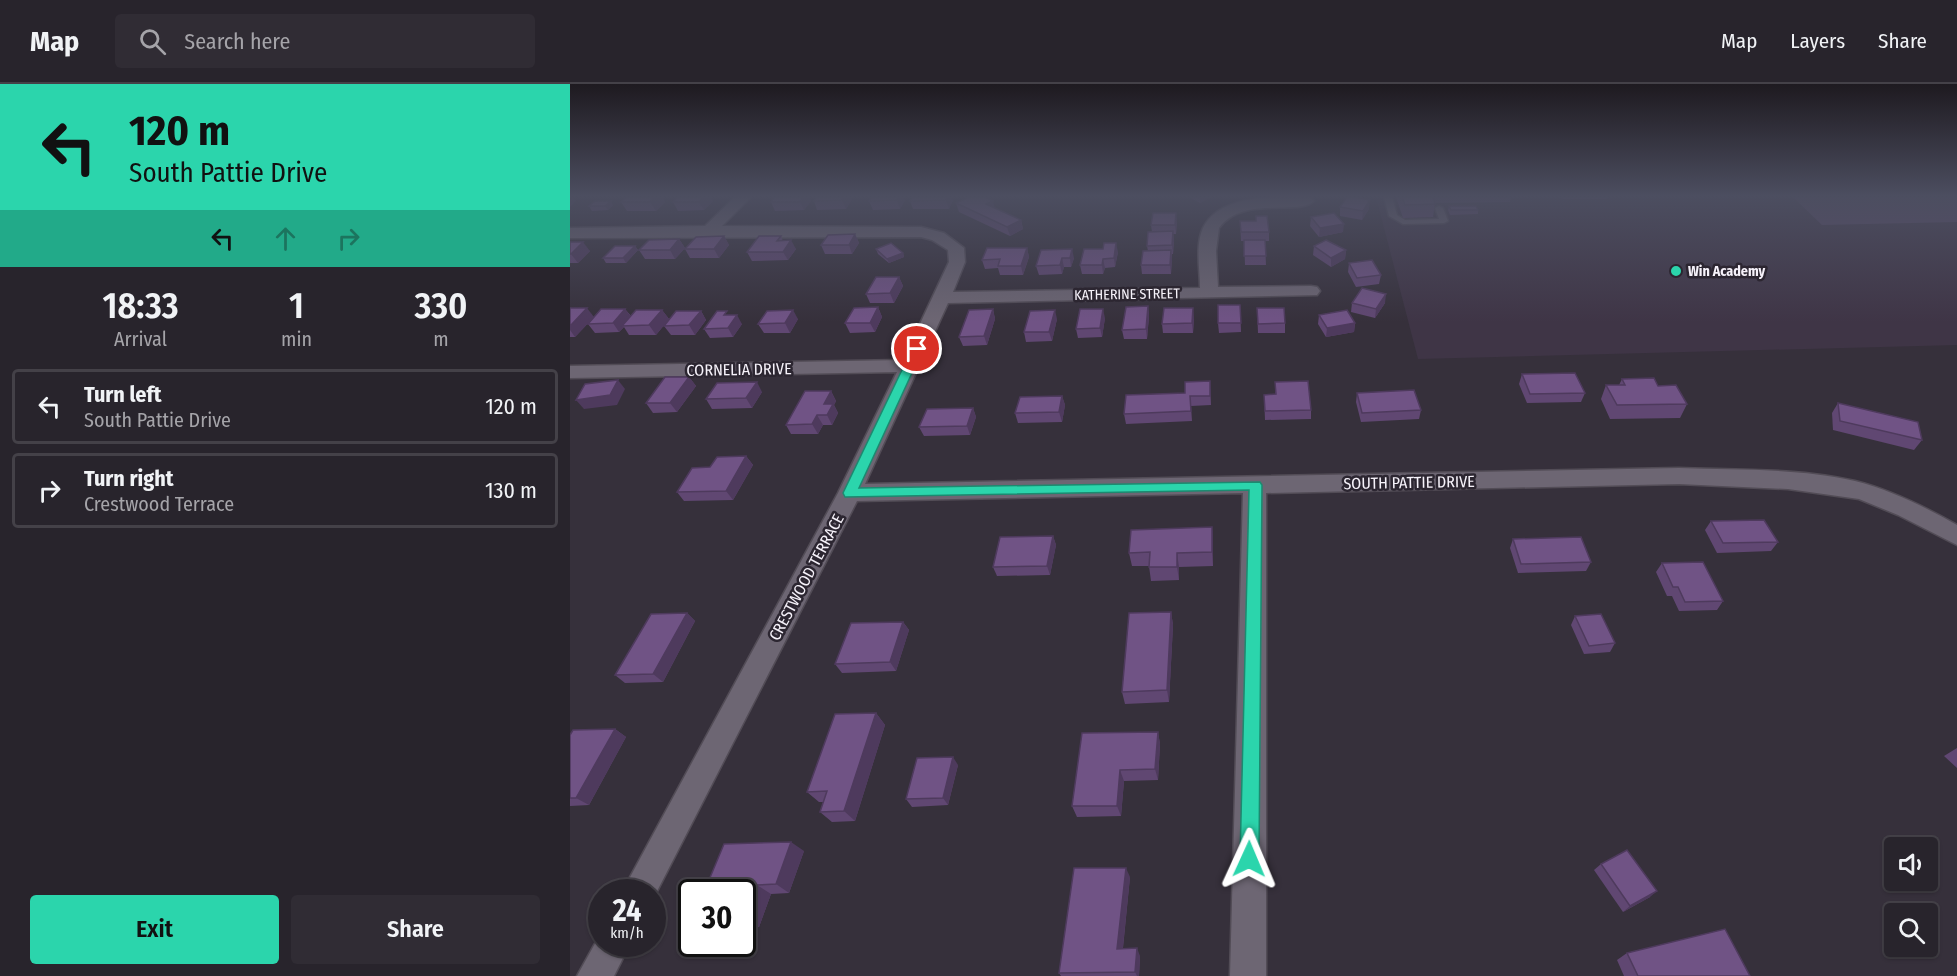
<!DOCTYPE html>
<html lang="en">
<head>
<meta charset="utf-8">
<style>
  :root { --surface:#28242c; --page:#302c34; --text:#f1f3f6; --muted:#a5a4a9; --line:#444148; --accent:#2bd5ac }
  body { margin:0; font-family:"Fira Sans Condensed",sans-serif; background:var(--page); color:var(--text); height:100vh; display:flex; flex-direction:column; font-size:22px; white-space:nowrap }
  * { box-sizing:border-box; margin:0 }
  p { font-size:20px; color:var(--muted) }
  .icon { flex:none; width:33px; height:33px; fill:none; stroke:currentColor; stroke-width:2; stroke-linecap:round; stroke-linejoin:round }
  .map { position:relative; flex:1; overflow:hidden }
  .details { display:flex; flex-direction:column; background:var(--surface); width:570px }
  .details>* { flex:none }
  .top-card { background:#2bd5ac; color:#111; overflow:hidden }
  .controls { position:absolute; left:1314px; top:753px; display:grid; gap:12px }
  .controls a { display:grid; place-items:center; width:54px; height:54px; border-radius:6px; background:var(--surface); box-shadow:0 2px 4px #0004,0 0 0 2px var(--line); font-size:30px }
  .speed { position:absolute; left:18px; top:795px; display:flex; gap:12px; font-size:30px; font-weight:700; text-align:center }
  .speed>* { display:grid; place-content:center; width:78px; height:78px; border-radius:50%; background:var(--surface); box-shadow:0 2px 4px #0004,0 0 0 2px var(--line); line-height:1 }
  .speed small { font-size:15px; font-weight:400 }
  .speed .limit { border:3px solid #111; border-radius:9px; background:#fff; color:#111 }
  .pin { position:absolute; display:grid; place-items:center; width:51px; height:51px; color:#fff; margin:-26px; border:3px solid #fff; border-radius:50%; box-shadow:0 2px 6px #0007 }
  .me { position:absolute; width:66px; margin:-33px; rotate:1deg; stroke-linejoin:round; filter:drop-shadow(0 0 4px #0008) }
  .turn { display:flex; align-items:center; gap:21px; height:126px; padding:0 30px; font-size:27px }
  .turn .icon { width:78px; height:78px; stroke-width:2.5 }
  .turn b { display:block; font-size:42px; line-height:51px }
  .lanes { display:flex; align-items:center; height:57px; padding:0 30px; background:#0003; justify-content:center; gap:30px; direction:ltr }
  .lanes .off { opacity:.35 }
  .eta { display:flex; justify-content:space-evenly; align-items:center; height:102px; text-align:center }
  .eta b { font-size:36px; font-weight:600; line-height:42px }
  .action { display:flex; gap:12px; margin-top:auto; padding:12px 30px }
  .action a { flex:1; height:69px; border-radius:6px; background:var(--accent); color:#111; font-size:24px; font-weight:600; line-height:69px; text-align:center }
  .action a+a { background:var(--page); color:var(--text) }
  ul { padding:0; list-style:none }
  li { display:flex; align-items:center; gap:18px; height:75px; margin:0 12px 9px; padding:0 18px; border:3px solid var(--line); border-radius:6px }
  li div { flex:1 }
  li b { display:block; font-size:22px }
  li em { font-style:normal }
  header { display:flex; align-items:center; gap:36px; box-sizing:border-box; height:84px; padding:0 30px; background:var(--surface); border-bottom:2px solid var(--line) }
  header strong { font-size:28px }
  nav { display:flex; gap:33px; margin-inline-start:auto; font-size:21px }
  .search { width:420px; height:54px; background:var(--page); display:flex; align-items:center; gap:15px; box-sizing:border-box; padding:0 21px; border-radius:6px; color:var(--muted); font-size:22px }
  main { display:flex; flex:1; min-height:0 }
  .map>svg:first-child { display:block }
  .built { fill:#3f3546 }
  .green { fill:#5b4969 }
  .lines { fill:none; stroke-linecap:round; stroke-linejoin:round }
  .service-casing { stroke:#524c56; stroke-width:3 }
  .minor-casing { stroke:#524c56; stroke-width:3 }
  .service { fill:#6d6673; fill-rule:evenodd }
  .minor { fill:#6d6673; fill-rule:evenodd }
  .wall { fill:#604772 }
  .shaded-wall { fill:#4e3a5d }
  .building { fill:#705385; stroke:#4e3a5d; stroke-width:1.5 }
  .route { fill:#2bd5ac; stroke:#1c8a70; stroke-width:1.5 }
  .poi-dot { fill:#2bd5ac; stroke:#2c2631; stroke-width:2 }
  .labels { text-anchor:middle; stroke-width:5; stroke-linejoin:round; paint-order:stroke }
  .far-poi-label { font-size:14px; font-weight:bold; fill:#f6f2fa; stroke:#2c2631; text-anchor:start }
  .far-street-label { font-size:14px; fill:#f6f2fa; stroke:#2c2631 }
  .street-label { font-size:16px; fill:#f6f2fa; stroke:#2c2631 }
</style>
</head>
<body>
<header>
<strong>Map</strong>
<div class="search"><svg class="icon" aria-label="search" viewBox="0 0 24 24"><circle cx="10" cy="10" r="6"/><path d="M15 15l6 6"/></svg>Search here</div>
<nav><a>Map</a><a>Layers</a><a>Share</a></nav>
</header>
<main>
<section class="details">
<div class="top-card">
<div class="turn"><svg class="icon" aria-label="left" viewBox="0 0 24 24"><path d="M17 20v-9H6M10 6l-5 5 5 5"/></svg><div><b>120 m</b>South Pattie Drive</div></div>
<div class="lanes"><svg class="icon" aria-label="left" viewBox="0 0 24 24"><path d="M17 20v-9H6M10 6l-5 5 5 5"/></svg><svg class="icon off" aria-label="ahead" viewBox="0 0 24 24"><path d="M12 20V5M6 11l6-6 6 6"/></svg><svg class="icon off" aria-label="right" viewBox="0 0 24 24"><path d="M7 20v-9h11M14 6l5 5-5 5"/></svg></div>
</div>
<div class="eta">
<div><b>18:33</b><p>Arrival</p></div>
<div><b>1</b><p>min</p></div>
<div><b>330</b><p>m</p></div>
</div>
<ul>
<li><svg class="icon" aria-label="left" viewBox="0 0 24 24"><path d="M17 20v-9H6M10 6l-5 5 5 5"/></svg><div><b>Turn left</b><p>South Pattie Drive</p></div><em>120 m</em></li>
<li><svg class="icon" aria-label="right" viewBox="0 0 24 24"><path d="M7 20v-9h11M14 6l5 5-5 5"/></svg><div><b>Turn right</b><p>Crestwood Terrace</p></div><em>130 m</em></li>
</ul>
<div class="action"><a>Exit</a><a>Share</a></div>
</section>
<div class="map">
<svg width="1387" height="892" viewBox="0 0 1387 892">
  <rect width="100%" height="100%" fill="#36303b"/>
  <!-- built -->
  <polygon class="built" points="806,113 1387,113 1387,261 848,275"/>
  <!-- green -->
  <polygon class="green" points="1223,113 1387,113 1387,138 1252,141"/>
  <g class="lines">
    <!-- service casing -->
    <g class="service-casing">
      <polygon id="service" points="814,113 822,113 827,131 835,136 869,135 865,124 869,122 873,124 878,137 874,139 833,140 819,132"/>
    </g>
    <!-- minor casing -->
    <g class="minor-casing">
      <g id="minor">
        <path d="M165 113H181L152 142 351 143 374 149 394 164 395 178 383 208 630 204C630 186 625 161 633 144 650 109 707 113 739 113L744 117C730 132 672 111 649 144L646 167 648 203 741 202 747 203 750 207 747 211 378 219 295 400 1109 384C1167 386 1228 384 1285 397 1321 406 1355 423 1387 441V461L1328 431 1289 415 1218 405 1109 400 696 409V892H660L673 409 287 417 82 817V808H52L268 409 327 288 0 294V282L333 276 379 178 378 166 362 156 351 153 0 154V144L135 142Z"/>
        <polygon points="32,847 32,860 60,860 44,892 7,892"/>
      </g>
    </g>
    <!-- service -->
    <use href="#service" class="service"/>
    <!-- minor -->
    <use href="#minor" class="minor"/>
  </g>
  <!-- wall -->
  <g class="wall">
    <polygon points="57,113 93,113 95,118 86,127 57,127 51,118"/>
    <polygon points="108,113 141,113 143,117 134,126 108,127 103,118"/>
    <polygon points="204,113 239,113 241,117 234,126 205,127 201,118"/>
    <polygon points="342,113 383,116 379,125 343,125 340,117"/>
    <polygon points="619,113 641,113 630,119"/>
    <polygon points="826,113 941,113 940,118 865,119 863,133 833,134"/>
    <polygon points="991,113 1038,113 1037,115 992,115"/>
    <polygon points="282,115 276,125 247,126 244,117"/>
    <polygon points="335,116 330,125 303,126 299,117"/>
    <polygon points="386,119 425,124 451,136 453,145 440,152 389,128"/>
    <polygon points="43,121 38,126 22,127 19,122"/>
    <polygon points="879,122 908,126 908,130 880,131 878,126"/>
    <polygon points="770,123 799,125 792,136 770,132"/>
    <polygon points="741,133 773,148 749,153 740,142"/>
    <polygon points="607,137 606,150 603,150 604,156 603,170 602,170 601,190 572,190 571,181 578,167 577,162 582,148 581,141"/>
    <polygon points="670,137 699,148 699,157 695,157 696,181 675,181 674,157 671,157"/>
    <polygon points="285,150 289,159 282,170 255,170 251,161"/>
    <polygon points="154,152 159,161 149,174 120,174 115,165"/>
    <polygon points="211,152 213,157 226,165 218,176 182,177 177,168"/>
    <polygon points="109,155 115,164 105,175 75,175 69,166"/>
    <polygon points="0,158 20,167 8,179 0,179"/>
    <polygon points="65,162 68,166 56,179 36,179 33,174"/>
    <polygon points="744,162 776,166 775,175 761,183 743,171"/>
    <polygon points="457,164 459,173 453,191 430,191 428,184 415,185 412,176"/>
    <polygon points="306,165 333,169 334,173 319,179 308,170"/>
    <polygon points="533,165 548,168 545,183 535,184 533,190 512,190 510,181"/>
    <polygon points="471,166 504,174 501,183 494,183 492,190 469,191 466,182"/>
    <polygon points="779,179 811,191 809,200 786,203 778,188"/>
    <polygon points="329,193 333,202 324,219 300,219 296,210"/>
    <polygon points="782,219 815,219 805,234 781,228"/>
    <polygon points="670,221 671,248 649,249 648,239"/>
    <polygon points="578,222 579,232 577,255 554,255 552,246"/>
    <polygon points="308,223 312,233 305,248 280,249 275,239"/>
    <polygon points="0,224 24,233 5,253 0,253"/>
    <polygon points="687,224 715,239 715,249 688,249"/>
    <polygon points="55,225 61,232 92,226 99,235 86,251 59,251 54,243 49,248 25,249 18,240"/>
    <polygon points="423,225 425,235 417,261 393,262 389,253"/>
    <polygon points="131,227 136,236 125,251 101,251 94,242"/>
    <polygon points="749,231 785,239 784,248 756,253 748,240"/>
    <polygon points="624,233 623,249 593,249 592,240"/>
    <polygon points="535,234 532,253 508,254 506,245"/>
    <polygon points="228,235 220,249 194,249 188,240"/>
    <polygon points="487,235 482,257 456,258 454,248"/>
    <polygon points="172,240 163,253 140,254 134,245"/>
    <polygon points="952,290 1015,309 1011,318 957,319 949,300"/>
    <polygon points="119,293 126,302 107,328 83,329 76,319"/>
    <polygon points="1052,295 1088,302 1117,320 1110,334 1040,335 1031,315 1036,301 1049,301"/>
    <polygon points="640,297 641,321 621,322 622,337 556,340 554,330 615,309"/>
    <polygon points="705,298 741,326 741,335 695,336 694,311 705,310"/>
    <polygon points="261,307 266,317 264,321 268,329 262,341 253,341 248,350 221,350 216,341"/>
    <polygon points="192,308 182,324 142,325 136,315"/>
    <polygon points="787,309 851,326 849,335 791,338 786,318"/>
    <polygon points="492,312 495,321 492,338 448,339 445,329"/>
    <polygon points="1268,319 1352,356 1344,366 1263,346 1262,329"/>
    <polygon points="403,324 406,333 400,351 354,352 349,343"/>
    <polygon points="176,372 183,381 163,416 114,417 107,408 140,383"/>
    <polygon points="1141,437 1208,458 1201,467 1147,469 1135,446"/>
    <polygon points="642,443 643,457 643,482 609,483 609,496 581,497 579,482 562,482 559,469"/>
    <polygon points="483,452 486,461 480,491 427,492 423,483"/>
    <polygon points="943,455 1021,478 1016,487 948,489 940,464"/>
    <polygon points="1092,479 1153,517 1147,526 1109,527 1102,512 1097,512 1086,488"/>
    <polygon points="601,528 603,541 599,618 555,620 552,608"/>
    <polygon points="117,529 125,537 93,598 55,599 45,591"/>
    <polygon points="1005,532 1045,559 1040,568 1014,570 1001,541"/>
    <polygon points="333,538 339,546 326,587 272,589 265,580"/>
    <polygon points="306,629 315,641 285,737 262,738 250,728 254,718 249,718 237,708"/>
    <polygon points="45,645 56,653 19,721 0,722 0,651"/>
    <polygon points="588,648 590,660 588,696 554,697 551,732 507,733 502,722"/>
    <polygon points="1387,664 1387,684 1374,672"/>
    <polygon points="388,681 378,721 342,723 336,715"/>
    <polygon points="234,767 219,809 201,810 189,843 172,844 172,808"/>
    <polygon points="1031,780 1080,813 1053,828 1024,786"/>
    <polygon points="560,793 553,864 570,872 569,892 491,892 489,889"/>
    <polygon points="1057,869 1180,892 1054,892 1047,876"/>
  </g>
  <!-- shaded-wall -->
  <g class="shaded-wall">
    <polygon points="3,113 6,117 0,123 0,116"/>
    <polygon points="85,113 93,113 95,118 86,127 80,118"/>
    <polygon points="133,113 141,113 143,117 134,126 129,118"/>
    <polygon points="233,113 239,113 241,117 234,126 230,118"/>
    <polygon points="274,113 282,113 282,115 276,125 272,116"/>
    <polygon points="328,113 334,113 335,116 330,125 327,116"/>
    <polygon points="377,113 382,113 383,116 379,125 376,116"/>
    <polygon points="630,113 641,113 630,119"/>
    <polygon points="800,116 799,125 792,136 793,127"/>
    <polygon points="41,117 43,121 38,126 35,122"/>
    <polygon points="423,117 425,125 416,120"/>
    <polygon points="606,129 607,137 606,150 605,141"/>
    <polygon points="451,136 453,145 440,152 437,143"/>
    <polygon points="774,140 773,148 749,153 750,144"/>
    <polygon points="603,147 604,156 603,170 602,161"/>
    <polygon points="285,150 289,159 282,170 279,161"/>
    <polygon points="154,152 159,161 149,174 144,165"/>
    <polygon points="109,155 115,164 105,175 100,166"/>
    <polygon points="221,156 226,165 218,176 213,168"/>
    <polygon points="13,158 20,167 8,179 1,170"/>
    <polygon points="546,159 548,168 545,183 544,174"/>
    <polygon points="65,162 68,166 56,179 53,174"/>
    <polygon points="457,164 459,173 453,191 451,182"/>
    <polygon points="502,165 504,174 501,183 500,174"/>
    <polygon points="601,166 602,175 601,190 600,181"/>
    <polygon points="776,166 775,175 761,183 761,174"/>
    <polygon points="333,169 334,173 319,179 317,175"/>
    <polygon points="492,174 494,183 492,190 490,181"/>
    <polygon points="533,175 535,184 533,190 532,181"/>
    <polygon points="329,193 333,202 324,219 320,209"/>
    <polygon points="816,210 815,219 805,234 806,225"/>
    <polygon points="578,222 579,232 577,255 576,245"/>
    <polygon points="308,223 312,233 305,248 300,239"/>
    <polygon points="17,224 24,233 5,253 0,246 0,242"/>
    <polygon points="623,224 624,233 623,249 622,239"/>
    <polygon points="55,225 62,234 52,242 54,243 49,248 43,239"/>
    <polygon points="423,225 425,235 417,261 414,252"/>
    <polygon points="533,225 535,234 532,253 530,244"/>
    <polygon points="92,226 99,235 86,251 79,241"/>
    <polygon points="223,226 228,235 220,249 215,239"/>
    <polygon points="485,226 487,235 482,257 479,248"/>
    <polygon points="131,227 136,236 125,251 119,241"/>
    <polygon points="167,231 172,240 163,253 158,244"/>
    <polygon points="785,239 784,248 756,253 757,244"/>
    <polygon points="119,293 126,302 107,328 100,319"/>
    <polygon points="48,296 55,305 47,321 14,325 6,316"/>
    <polygon points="187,298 192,308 182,324 176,314"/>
    <polygon points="261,307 266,317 264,321 268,329 262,341 257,331 254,320"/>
    <polygon points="492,312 495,321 492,338 489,328"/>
    <polygon points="403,324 406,333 400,351 397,342"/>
    <polygon points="247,331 253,341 248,350 242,340"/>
    <polygon points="176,372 183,381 163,416 156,407"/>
    <polygon points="642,443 643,457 643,482 642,468"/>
    <polygon points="483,452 486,461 480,491 477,482"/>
    <polygon points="607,469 609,483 609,496 607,483"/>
    <polygon points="601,528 603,541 599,618 597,606"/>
    <polygon points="117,529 125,537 93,598 83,590"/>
    <polygon points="333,538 339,546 326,587 320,578"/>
    <polygon points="306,629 315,641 285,737 274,727"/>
    <polygon points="45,645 56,653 19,721 6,714"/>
    <polygon points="588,648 590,660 588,696 585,685"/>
    <polygon points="383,673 388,681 378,721 373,714"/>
    <polygon points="550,686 554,697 551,732 547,722"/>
    <polygon points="221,758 234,767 219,809 206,800"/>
    <polygon points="556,784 560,793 552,872 547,865"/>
    <polygon points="187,801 201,810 189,843 174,835"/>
    <polygon points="1087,807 1080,813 1053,828 1060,822"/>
    <polygon points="567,864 570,872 569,892 567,892 565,888"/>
  </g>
  <!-- building -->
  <g class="building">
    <polygon points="57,113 85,113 80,118 51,118"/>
    <polygon points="108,113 133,113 129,118 103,118"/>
    <polygon points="204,113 233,113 230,118 201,118"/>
    <polygon points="246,113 274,113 272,116 244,117"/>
    <polygon points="302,113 328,113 327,116 299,117"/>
    <polygon points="342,113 377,113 376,116 340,117"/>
    <polygon points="399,113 415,113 423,117 416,120 451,136 437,143 386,119"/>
    <polygon points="777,113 784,113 800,116 793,127 770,123"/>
    <polygon points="832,113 863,113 865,120 835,121"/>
    <polygon points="25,117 41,117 35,122 19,122"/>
    <polygon points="879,122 906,122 908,126 881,126"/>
    <polygon points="583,129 606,129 605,141 581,141"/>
    <polygon points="764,129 774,140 750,144 741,133"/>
    <polygon points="686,132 697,132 699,148 671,148 670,137 686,137"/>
    <polygon points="603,147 602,161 577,162 578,148"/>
    <polygon points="285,150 279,161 251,161 258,151"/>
    <polygon points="154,152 144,165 115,165 126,153"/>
    <polygon points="189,152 211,152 207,157 221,156 213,168 177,168"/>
    <polygon points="109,155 100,166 69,166 79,156"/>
    <polygon points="674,156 695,156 696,172 674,172"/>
    <polygon points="756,156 776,166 761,174 744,162"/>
    <polygon points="0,158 13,158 1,170 0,170"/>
    <polygon points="321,159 333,169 317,175 306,165"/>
    <polygon points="534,159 546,159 544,174 533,175 532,181 510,181 514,165 533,165"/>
    <polygon points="45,162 65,162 53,174 33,174"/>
    <polygon points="417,164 457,164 451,182 428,182 430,175 412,176"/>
    <polygon points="502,165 500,174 492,174 490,181 466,182 471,166"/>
    <polygon points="601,166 600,181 571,181 573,167"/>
    <polygon points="802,176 811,191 787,194 779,179"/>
    <polygon points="306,193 329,193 320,209 296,210"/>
    <polygon points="792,204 816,210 806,225 782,219"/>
    <polygon points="648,221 670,221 671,239 648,239"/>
    <polygon points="578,222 576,245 552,246 556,223"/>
    <polygon points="308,223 300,239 275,239 284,224"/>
    <polygon points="0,224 17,224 0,242"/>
    <polygon points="594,224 623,224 622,239 592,240"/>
    <polygon points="687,224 714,224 715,239 688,240"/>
    <polygon points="31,225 55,225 43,239 18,240"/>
    <polygon points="423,225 414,252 389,253 399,226"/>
    <polygon points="510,225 533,225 530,244 506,245"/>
    <polygon points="66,226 92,226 79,241 52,242"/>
    <polygon points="223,226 215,239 188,240 197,227"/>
    <polygon points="485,226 479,248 454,248 460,227"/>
    <polygon points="777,226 785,239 757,244 749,231"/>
    <polygon points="106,227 131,227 119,241 94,242"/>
    <polygon points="147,227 157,227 154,231 167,231 158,244 134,245"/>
    <polygon points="1005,289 1015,309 960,310 952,290"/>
    <polygon points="95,293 119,293 100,319 76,319"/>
    <polygon points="1084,294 1088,302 1106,301 1117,320 1047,321 1036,301 1055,301 1052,295"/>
    <polygon points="48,296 40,311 6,316 15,300"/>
    <polygon points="640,297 640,312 620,312 621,327 554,330 556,311 615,309 615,298"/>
    <polygon points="738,297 741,326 695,327 694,311 706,310 705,298"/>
    <polygon points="187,298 176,314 136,315 147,299"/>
    <polygon points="844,306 851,326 792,329 787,309"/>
    <polygon points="235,307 261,307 254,320 263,320 257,331 247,331 242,340 216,341"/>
    <polygon points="492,312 489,328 445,329 450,313"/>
    <polygon points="1268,319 1348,338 1352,356 1270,337"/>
    <polygon points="403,324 397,342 349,343 357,325"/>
    <polygon points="176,372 156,407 107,408 122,384 140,383 147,373"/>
    <polygon points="1194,436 1208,458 1153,459 1141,437"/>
    <polygon points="642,443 642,468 607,469 607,483 579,483 580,468 559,469 561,446"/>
    <polygon points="483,452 477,482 423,483 430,453"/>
    <polygon points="1011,453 1021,478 951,480 943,455"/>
    <polygon points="1133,478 1153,517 1115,518 1108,503 1103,503 1092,479"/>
    <polygon points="601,528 597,606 552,608 559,529"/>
    <polygon points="117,529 83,590 45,591 81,530"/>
    <polygon points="1031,530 1045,559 1019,562 1005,532"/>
    <polygon points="333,538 320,578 265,580 281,539"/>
    <polygon points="306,629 274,727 250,728 257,707 237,708 265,630"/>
    <polygon points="45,645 6,714 0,714 0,651 3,646"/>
    <polygon points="588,648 585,685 550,686 547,722 502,722 512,649"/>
    <polygon points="383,673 373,714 336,715 347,674"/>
    <polygon points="221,758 206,800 187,801 174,835 172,835 172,808 134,808 154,760"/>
    <polygon points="1057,766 1087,807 1060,822 1031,780"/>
    <polygon points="504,784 556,784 547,865 567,864 565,888 489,889"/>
    <polygon points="1155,845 1180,892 1068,892 1057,869"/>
  </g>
  <!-- sky -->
  <linearGradient id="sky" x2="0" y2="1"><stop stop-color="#1e1a20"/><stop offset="0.47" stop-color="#4c4e60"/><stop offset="1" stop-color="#4c4e60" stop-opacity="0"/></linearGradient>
  <rect width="1387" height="238" fill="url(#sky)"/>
  <!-- route -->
  <polygon class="route" points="347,262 353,265 289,404 690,398 692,401 689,775 686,782 679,784 673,782 670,775 679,406 275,413 273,409 342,265"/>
  <!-- markers -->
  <circle class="poi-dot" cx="1106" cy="187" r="6"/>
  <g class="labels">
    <!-- far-poi labels -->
    <g class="far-poi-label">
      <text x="1118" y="192">Win Academy</text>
    </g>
    <!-- far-street labels -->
    <g class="far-street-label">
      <text transform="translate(557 210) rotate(-1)" y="5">KATHERINE STREET</text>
    </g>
    <!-- street labels -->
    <g class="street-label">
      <text transform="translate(169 285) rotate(-1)" y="6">CORNELIA DRIVE</text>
      <text transform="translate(839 398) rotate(-1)" y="6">SOUTH PATTIE DRIVE</text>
      <text transform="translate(236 493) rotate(-62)" y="6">CRESTWOOD TERRACE</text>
    </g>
  </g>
</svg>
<div class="controls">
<a><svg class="icon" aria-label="sound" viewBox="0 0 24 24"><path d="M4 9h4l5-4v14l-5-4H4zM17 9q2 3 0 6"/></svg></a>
<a><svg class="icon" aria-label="search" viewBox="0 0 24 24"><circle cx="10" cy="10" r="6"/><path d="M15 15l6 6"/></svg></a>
</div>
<div class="speed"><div>24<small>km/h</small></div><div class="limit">30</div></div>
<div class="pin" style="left:347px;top:265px;background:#d93025"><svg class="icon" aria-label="arrive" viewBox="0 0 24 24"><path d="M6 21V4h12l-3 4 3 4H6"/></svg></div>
<svg class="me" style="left:679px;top:775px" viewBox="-20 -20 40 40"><path d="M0-17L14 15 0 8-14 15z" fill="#2bd5ac" stroke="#fff" stroke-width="4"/></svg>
</div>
</main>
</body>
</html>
